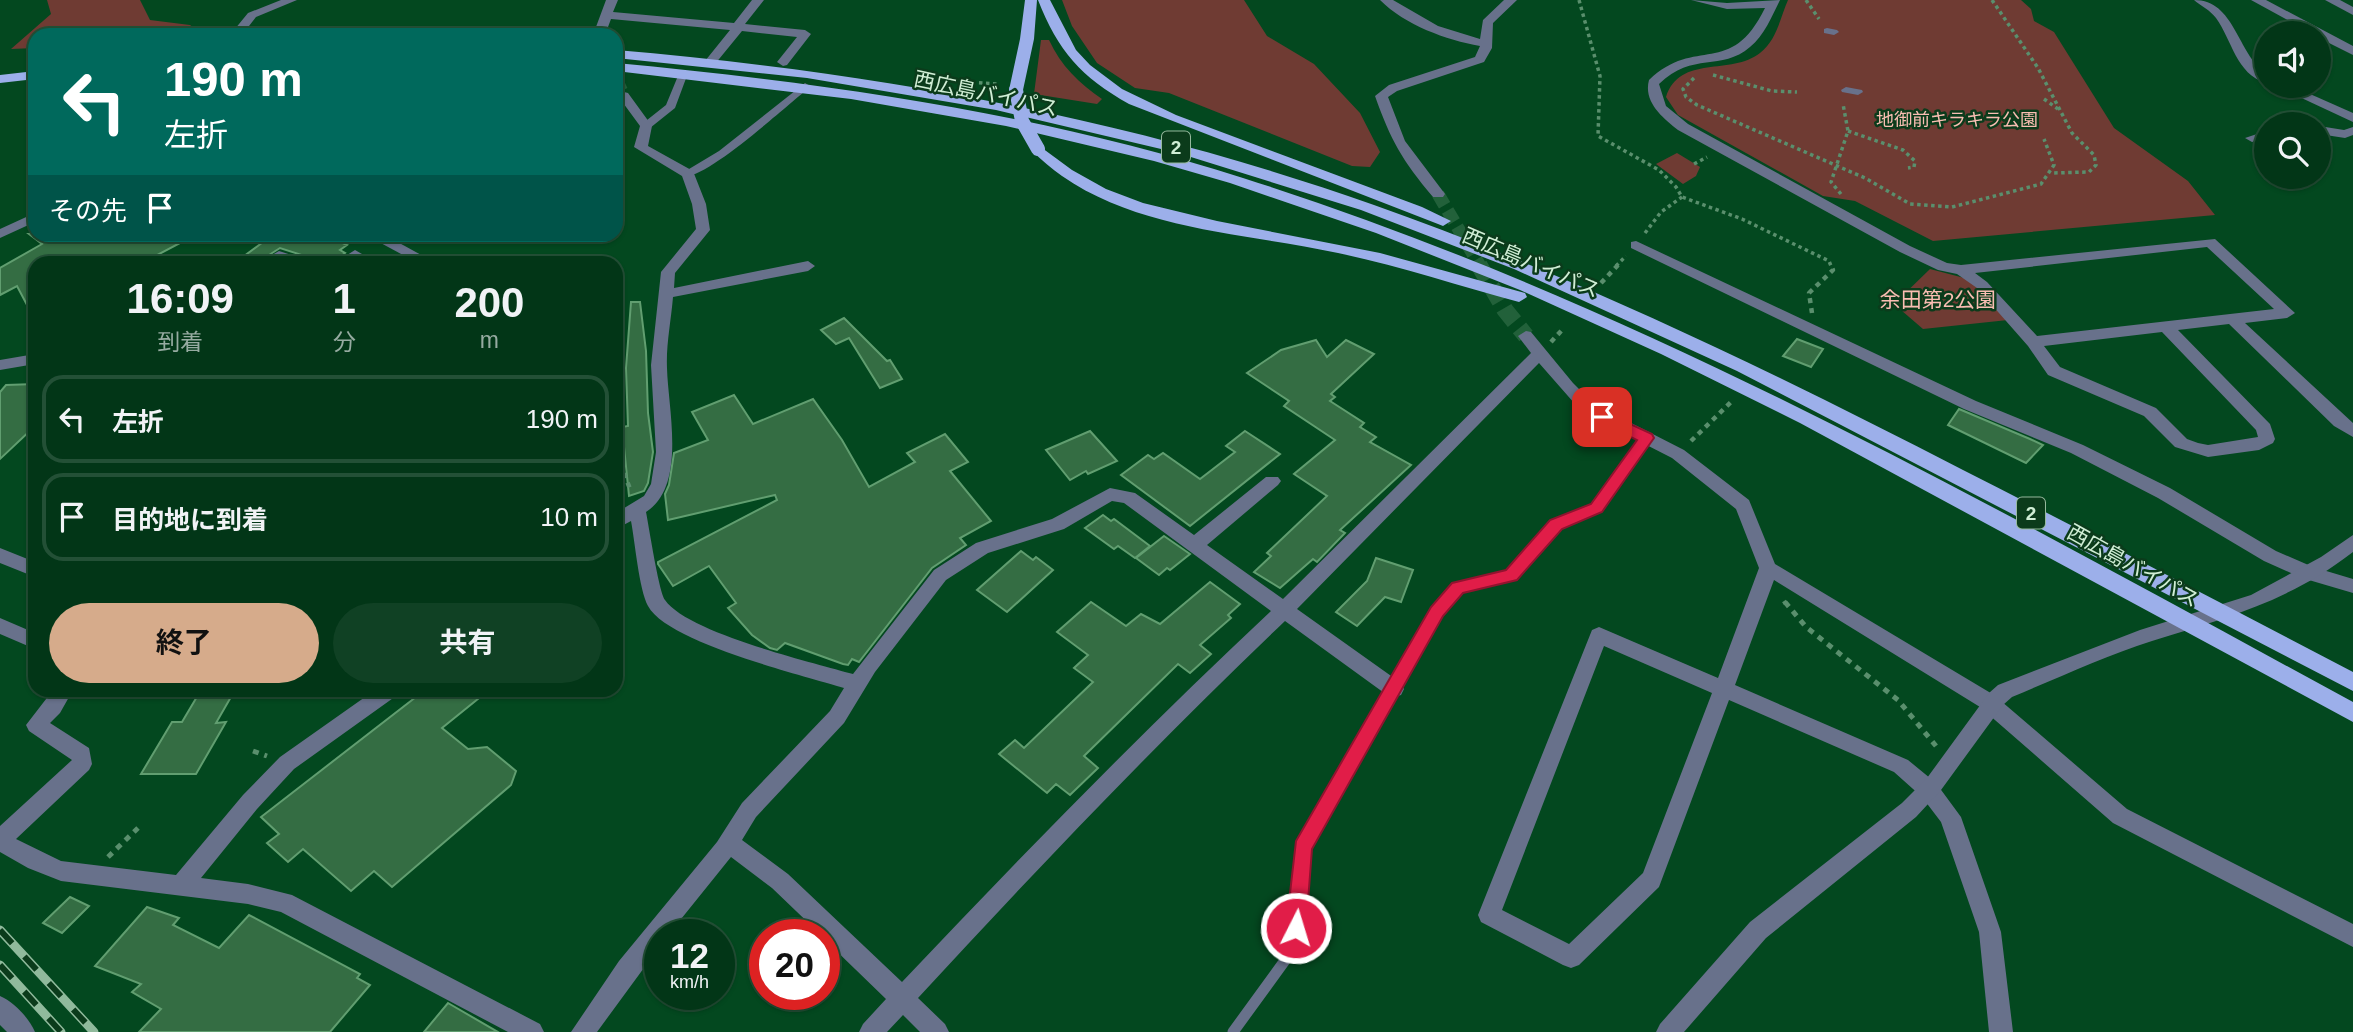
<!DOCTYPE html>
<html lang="ja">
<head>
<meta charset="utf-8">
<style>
  :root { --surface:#023617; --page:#104124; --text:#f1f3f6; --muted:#96aba1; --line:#235036; --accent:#d6ab8b }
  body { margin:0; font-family:Helvetica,"Noto Sans JP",sans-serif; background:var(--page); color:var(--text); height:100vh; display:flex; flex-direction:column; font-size:26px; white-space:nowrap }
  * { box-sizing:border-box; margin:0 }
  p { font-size:23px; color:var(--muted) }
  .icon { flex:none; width:38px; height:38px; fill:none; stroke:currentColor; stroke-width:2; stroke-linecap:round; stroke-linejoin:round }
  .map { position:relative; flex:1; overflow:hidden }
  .details { position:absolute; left:28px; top:256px; width:595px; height:441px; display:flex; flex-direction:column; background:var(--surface); border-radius:21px; box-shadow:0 2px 5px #0004,0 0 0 2px var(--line) }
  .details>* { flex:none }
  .hud { position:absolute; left:28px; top:28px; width:595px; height:214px; border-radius:21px; box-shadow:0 2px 5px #0004,0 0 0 2px var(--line); background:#00695c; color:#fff; overflow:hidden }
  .buttons { position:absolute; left:2254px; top:21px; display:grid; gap:14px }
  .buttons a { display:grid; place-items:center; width:77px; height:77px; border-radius:50%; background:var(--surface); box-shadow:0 2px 5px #0004,0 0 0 2px var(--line); font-size:35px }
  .speed { position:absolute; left:644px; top:919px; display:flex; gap:14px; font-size:35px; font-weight:700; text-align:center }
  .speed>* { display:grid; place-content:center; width:91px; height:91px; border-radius:50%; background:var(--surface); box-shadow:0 2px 5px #0004,0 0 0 2px var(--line); line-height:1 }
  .speed small { font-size:18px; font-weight:400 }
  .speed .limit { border:10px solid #d22; background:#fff; color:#111 }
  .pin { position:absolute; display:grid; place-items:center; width:60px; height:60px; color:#fff; margin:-30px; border-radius:14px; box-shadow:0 4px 10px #0006 }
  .me { position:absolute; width:77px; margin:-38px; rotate:5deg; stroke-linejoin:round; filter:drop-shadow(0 0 5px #0008) }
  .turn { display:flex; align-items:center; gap:24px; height:147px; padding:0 21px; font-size:32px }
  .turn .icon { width:91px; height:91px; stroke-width:2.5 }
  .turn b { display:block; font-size:49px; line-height:60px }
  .then { display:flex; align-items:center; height:66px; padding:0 21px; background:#0003; gap:14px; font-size:26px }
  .eta { display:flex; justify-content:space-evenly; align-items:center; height:119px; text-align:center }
  .eta b { font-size:42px; font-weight:700; line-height:49px }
  .action { display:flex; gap:14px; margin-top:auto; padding:14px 21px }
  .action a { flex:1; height:80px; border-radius:42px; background:var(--accent); color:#111; font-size:28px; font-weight:700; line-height:80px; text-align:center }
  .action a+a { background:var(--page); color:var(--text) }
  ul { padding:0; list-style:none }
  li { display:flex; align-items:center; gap:21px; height:88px; margin:0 14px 10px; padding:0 7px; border:4px solid var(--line); border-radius:21px }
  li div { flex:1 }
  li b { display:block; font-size:26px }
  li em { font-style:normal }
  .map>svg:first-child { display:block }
  .green { fill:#6f3b33 }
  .building { fill:#346d43; stroke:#619e70; stroke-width:2 }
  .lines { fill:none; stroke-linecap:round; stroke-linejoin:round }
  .minor-tunnel-far1 { stroke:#22613a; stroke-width:13; stroke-dasharray:13 6; stroke-linecap:butt }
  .minor-tunnel { stroke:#22613a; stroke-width:17; stroke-dasharray:17 8; stroke-linecap:butt }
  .path-far2 { stroke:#5a8f6d; stroke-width:3.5; stroke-dasharray:3.5 3.5; stroke-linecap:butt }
  .path-far1 { stroke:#5a8f6d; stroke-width:4.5; stroke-dasharray:5 5; stroke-linecap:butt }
  .path { stroke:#5a8f6d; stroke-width:5; stroke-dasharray:6 6; stroke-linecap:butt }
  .service-far1 { stroke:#68718b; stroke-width:9 }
  .service { stroke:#68718b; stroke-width:11 }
  .pedestrian { fill:#68718b; fill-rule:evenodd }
  .minor { fill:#68718b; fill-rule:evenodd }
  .tertiary { fill:#68718b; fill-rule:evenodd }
  .trunk { fill:#9cafea; fill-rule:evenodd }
  .rail-casing { stroke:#90ba9c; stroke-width:9 }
  .rail { stroke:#0b3b1b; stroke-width:6; stroke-dasharray:18; stroke-linecap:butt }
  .trunk-bridge { stroke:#9cafea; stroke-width:14 }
  .route { fill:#e11d48; stroke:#92132f; stroke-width:2 }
  .labels { text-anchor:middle; stroke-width:5; stroke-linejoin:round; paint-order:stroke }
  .far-park-label { font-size:18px; fill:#f9bdb2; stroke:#0b3b1b }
  .shield { fill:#0b3b1b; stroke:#95b89d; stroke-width:2 }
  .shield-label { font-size:19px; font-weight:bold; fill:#d0eed5 }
  .street-label { font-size:21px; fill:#d0eed5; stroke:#0b3b1b }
  .park-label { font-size:21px; fill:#f9bdb2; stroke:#0b3b1b }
</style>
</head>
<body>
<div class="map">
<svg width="2353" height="1032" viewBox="0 0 2353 1032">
  <rect width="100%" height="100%" fill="#03481f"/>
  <!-- green -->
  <g class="green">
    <polygon points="47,0 140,0 150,20 190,25 204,35 35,35 35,48 11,49 51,14"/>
    <polygon points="1062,0 1244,0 1267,36 1314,64 1360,113 1380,152 1370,167 1352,166 1169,93 1135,88 1097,63 1072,26"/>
    <path d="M1788 0H2021L2031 9 2034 21 2054 32 2114 128 2188 181 2215 215 1933 241 1855 201 1823 196 1678 115 1666 97C1680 54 1731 76 1760 53 1777 40 1780 18 1788 0Z"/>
    <path d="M1041 40H1049C1061 66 1079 83 1102 99L1097 104 1034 94Z"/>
    <polygon points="1677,153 1700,167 1696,176 1683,184 1656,164"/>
    <polygon points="1930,269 1972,280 2008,320 1923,329 1894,304"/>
  </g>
  <!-- building -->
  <g class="building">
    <polygon points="29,234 197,234 144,262 35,262 35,320 17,286 0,295 0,268 42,244"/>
    <polygon points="274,234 322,234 347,245 340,250 345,253 334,262 309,262 305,256 280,248 269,255 278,262 236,262"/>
    <polygon points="631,302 640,302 646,351 648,413 653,452 648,483 644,491 629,496 622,427 628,426 626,368"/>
    <polygon points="844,318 887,361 890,360 902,379 880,388 849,338 836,344 821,330"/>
    <polygon points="1797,339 1823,349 1811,367 1783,356"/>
    <polygon points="1316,340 1327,357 1346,340 1374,354 1331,394 1335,397 1330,401 1364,423 1360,427 1376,437 1370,442 1411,465 1340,530 1345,533 1317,562 1313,559 1280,588 1254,572 1271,556 1267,553 1327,496 1294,474 1335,440 1284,406 1289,401 1247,373 1281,350"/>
    <polygon points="35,384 35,426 0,459 0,392 6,385"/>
    <polygon points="734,395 753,424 813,399 842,440 869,487 915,462 907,453 945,434 968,462 950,471 991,521 960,538 966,545 932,568 859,662 852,659 848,665 843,664 785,643 777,650 770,648 752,635 728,608 736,603 709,566 673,586 658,564 658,562 777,500 775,495 668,520 665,494 669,485 674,453 708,440 692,412"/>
    <polygon points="1959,409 2030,439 2043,445 2026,463 1948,425"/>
    <polygon points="1090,431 1117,461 1088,474 1086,471 1070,480 1046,450"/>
    <polygon points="1245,431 1280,454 1190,526 1121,475 1148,455 1154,459 1163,453 1200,479 1235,452 1226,446"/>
    <polygon points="1103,515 1111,521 1114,519 1150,546 1135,558 1118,546 1114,549 1085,528"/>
    <polygon points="1164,536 1190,554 1170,570 1167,568 1159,575 1136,558"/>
    <polygon points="1021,551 1033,560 1036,557 1053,570 1007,612 977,590"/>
    <polygon points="1376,558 1413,570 1401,602 1385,597 1357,626 1336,612 1367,581"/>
    <polygon points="1210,582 1240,604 1228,615 1231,618 1200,645 1211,654 1190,673 1178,664 1084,756 1098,768 1070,795 1056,784 1047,793 999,754 1015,740 1024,748 1093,682 1074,668 1088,655 1057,632 1091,602 1126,626 1141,614 1160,624"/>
    <polygon points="201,690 235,690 216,723 226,722 196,774 141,774 172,722 182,722"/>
    <polygon points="425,690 489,690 442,728 468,749 487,747 516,771 511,785 392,887 374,871 351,891 303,849 288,862 267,843 279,834 261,817"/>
    <polygon points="70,897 89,906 62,933 43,923"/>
    <polygon points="147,907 179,918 173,925 219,948 249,915 360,974 357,978 370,985 330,1032 139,1032 161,1009 132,992 141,984 95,966"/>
    <polygon points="448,1003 498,1032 424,1032"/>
  </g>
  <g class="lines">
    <!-- minor-tunnel-far1 -->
    <g class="minor-tunnel-far1">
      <polyline points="616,79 624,96"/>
      <polyline points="1438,194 1480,266"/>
    </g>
    <!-- minor-tunnel -->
    <polyline class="minor-tunnel" points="1479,265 1505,310 1526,336"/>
    <!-- path-far2 -->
    <g class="path-far2">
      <polyline points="1579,0 1600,76 1598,136 1659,170 1676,187 1682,197 1742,219 1829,261 1831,266"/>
      <polyline points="1806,0 1819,19"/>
      <polyline points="1992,0 2038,68 2072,133 2094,155 2096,165 2089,172 2051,173"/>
      <polyline points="1713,75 1772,91 1797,92"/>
      <polyline points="1694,78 1683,89 1686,97 1697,105 1865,178 1910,204 1952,207 2041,184 2054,165 2044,139"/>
      <polyline points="965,82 998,84"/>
      <polyline points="2044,99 2058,109"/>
      <polyline points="1848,131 1903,150 1915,161 1914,167 1908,168"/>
      <polyline points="1694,164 1707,157"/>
      <polyline points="1841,194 1831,182 1848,131 1843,104"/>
      <polyline points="1645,233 1661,212 1682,197"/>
      <polyline points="1616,266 1626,256"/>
    </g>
    <!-- path-far1 -->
    <g class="path-far1">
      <polyline points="1601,283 1618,265"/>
      <polyline points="1812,313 1809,293 1833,270 1831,265"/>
      <polyline points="1551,342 1562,330"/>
      <polyline points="1691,441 1731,402"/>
      <polyline points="616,455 631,491"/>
      <polyline points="1784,601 1786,604"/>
    </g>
    <!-- path -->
    <g class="path">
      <polyline points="1785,602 1806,627 1898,700 1936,746"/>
      <polyline points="253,751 267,756"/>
      <polyline points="108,857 138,828"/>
    </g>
    <!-- service-far1 -->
    <polyline class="service-far1" points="1443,604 1458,587 1511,575 1556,525 1596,508 1646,438"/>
    <!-- service -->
    <polyline class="service" points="1233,1032 1286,959 1296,928 1303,848 1437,611 1445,602"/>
    <!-- pedestrian -->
    <g class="pedestrian">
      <polygon points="1827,28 1837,30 1839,32 1834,35 1824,33 1824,29"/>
      <polygon points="680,71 688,73 675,108 650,128 642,128 642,124 666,105"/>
      <path d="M805 83 810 86 809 88C787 105 707 179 684 176V172L719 151Z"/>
      <polygon points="1846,87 1862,90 1863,92 1858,95 1842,92 1841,90"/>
    </g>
    <!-- minor -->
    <g class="minor">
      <polygon points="281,0 297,0 256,17 242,35 230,35 248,13"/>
      <polygon points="606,0 618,0 613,12 734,23 752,0 764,0 745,24 805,30 811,34 787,65 783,66 777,62 797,37 742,31 715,64 711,65 705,61 730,30 611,19 605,35 593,35"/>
      <path d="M1380 0H1393L1438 26 1480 39 1483 20 1504 0H1517L1493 23 1492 48 1484 62 1397 91 1388 97 1405 141 1445 194 1443 197H1433C1402 160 1391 141 1375 96L1389 85 1475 57 1480 46C1446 40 1405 25 1380 0Z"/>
      <path d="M1691 0 1727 3 1780 0C1772 16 1764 36 1750 47 1721 72 1693 51 1659 84L1666 106 1688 124 1910 246 1947 263 1961 265 2215 239 2295 313 2287 318 2245 323 2353 423V437L2334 426 2229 324 2178 330 2270 424 2275 439 2273 443 2259 450 2208 457 2175 447 2144 416 2048 375 2028 346 1977 288 1957 274 1938 270 1900 252 1678 130C1663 118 1643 102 1649 80 1696 35 1730 79 1765 8L1727 9ZM2207 247 2274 309 2037 336 1987 282 1975 273ZM2162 332 2256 430 2258 437 2208 445 2198 443 2187 439 2156 408 2060 367 2044 346Z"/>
      <path d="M2194 0C2235 0 2237 53 2266 74V83C2236 74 2232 40 2216 18 2210 10 2201 6 2194 0Z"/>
      <polygon points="2251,0 2266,0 2353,46 2353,55 2319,38 2319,33 2311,33"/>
      <polygon points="2325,0 2340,0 2353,7 2353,15"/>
      <polygon points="2276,86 2292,86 2353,113 2353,122"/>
      <path d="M624 92 628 93 652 126 648 146 693 171 706 204 710 230 675 273 674 288 808 261 815 266 808 271 673 297C671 321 666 345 667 368 668 409 687 486 646 512 649 527 659 592 665 600 688 633 811 662 853 674L934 570 976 543 1052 519 1110 488 1135 493 1194 535 1266 477H1278L1281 481 1278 485 1207 545 1283 599 1531 353 1518 336 1526 331 1531 332 1573 383 1594 404 1684 450 1749 500 1775 564 1994 695 2127 809 2353 924V947L2113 823 1980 707 1774 580 1735 685 1908 760 1936 783 1961 817 2001 932 2013 1032H1989L1979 932 1941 822 1922 797 1894 772 1729 700 1659 887 1579 965 1571 968 1563 965 1481 922 1478 915 1592 630 1599 627 1718 678 1759 568 1736 509 1672 458 1582 412 1539 363 1297 609 1401 683 1404 689 1401 695 1394 697 1387 695 1285 621C1158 742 1037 869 918 998L945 1024 949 1032H920L903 1015 887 1032H859L863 1024 886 999 824 939V934H820L772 888 731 857 669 934H660V946L597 1032H571L619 961 717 842 742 803 830 711 844 688C802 675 668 643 648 606 639 589 635 542 631 521L616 529V513L644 496 651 484 656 452 651 365 661 272 696 229 692 204 682 176 634 147 640 126 618 96ZM1112 501 1124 503 1271 611C1144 730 1022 855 902 982L788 874 742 840 756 817 844 723 875 672 946 580 988 553 1064 529ZM1604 646 1712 693 1643 873 1569 944 1502 910Z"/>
      <polygon points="2319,126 2344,130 2353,127 2353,135 2345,138 2319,134"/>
      <polygon points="2266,131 2266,139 2252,142 2245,138"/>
      <polygon points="35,213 35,222 0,238 0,229"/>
      <polygon points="364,234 383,234 434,262 416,262"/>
      <polygon points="1636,241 1976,401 2083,445 2170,488 2276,551 2313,567 2353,579 2353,593 2302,578 2264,561 2158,498 2071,453 1964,409 1631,248 1631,242"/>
      <path d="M355 250 362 254C355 264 347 262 336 262Z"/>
      <path d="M279 251 304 259 306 262C295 263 280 264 272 255Z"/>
      <polygon points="35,354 35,364 0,370 0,360"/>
      <polygon points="0,548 35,562 35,577 0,563"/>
      <polygon points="0,618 35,633 35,649 0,634"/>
      <polygon points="53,690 73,690 60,713 50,723 89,748 92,764 89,770 16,839 61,861 176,875 243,795 280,757 375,690 399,690 396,696 294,769 257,809 201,878 248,884 292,895 540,1024 544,1032 508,1032 281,912 248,904 61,881 28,868 0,852 0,826 72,760 29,731 26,725"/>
      <path d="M0 996C14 1002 29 1018 35 1032H7L0 1025Z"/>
    </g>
    <!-- tertiary -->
    <path class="tertiary" d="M2353 535V552C2288 602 2228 617 2152 641 2105 656 2058 678 2012 697L2003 705 1941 790 1916 817 1766 938 1684 1032H1656L1660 1024 1750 922 1902 803 1927 778 1989 693 1998 685 2140 630 2251 595 2321 557Z"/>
    <!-- trunk -->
    <g class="trunk">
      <polygon points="1025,0 1037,0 1034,39 1023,90 1016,94 1009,90 1020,39"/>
      <path d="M1038 0H1050L1076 50 1090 65 1122 89 1176 115 1422 207 1451 221 1443 226 1438 224 1129 104C1081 77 1058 51 1038 0Z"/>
      <path d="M616 50C874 72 1129 118 1374 205 1578 277 1771 371 1963 470 2093 536 2223 604 2353 672V691L1737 371 1514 269 1361 210 1178 153 996 110 807 78 616 58Z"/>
      <path d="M616 63C827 83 1040 113 1243 178 1635 302 1993 507 2353 702V722L1800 423 1661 354 1520 290 1376 233 1230 183 1154 161 1006 126 851 99 616 71Z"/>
      <polygon points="35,71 35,79 0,83 0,75"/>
      <path d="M1038 145 1072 170 1106 189 1143 203 1217 221 1380 253 1525 293 1527 297 1519 302C1459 286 1400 266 1338 253 1247 233 1141 231 1062 176 1052 169 1042 160 1033 152L1031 149 1033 146Z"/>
    </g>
    <!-- rail casing -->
    <g class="rail-casing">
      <g id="rail">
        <polyline points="0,930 94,1032"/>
        <polyline points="0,965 61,1032"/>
      </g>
    </g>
    <!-- rail -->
    <use href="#rail" class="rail"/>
    <!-- trunk-bridge -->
    <polyline class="trunk-bridge" points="1016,90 1022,121 1038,149"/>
  </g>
  <!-- route -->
  <polygon class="route" points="1602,411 1652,434 1654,438 1602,512 1562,529 1517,580 1463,593 1443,616 1312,849 1306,928 1303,935 1296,938 1289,935 1286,928 1296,841 1431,607 1452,583 1506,570 1550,520 1591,504 1637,440 1597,420 1595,417"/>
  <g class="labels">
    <!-- far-park labels -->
    <g class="far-park-label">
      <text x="1957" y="126">地御前キラキラ公園</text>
    </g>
    <!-- shield labels -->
    <g class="shield">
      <rect x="1162" y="131.5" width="28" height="31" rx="5"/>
      <rect x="2017" y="497.5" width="28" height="31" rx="5"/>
    </g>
    <g class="shield-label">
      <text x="1176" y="154">2</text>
      <text x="2031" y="520">2</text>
    </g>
    <!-- street labels -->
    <g class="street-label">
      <text transform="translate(986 94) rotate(12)" y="7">西広島バイパス</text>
      <text transform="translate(1531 263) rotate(23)" y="7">西広島バイパス</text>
      <text transform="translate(2133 566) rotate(29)" y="7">西広島バイパス</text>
    </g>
    <!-- park labels -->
    <g class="park-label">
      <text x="1938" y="307">余田第2公園</text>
    </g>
  </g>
</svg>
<div class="buttons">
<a><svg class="icon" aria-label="sound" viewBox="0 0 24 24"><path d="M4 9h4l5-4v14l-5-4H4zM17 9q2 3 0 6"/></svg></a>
<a><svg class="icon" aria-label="search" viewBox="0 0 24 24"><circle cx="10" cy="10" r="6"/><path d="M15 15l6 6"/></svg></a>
</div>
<div class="speed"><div>12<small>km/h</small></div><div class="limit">20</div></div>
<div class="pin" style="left:1602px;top:417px;background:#d93025"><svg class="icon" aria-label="arrive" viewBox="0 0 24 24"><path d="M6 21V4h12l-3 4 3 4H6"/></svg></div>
<svg class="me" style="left:1296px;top:928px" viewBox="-20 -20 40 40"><circle r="17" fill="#e11d48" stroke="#fff" stroke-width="3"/><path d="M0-11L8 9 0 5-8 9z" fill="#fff"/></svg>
<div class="hud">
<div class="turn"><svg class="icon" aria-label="left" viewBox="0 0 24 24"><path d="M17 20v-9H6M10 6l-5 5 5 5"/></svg><div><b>190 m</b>左折</div></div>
<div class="then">その先<svg class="icon" aria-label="arrive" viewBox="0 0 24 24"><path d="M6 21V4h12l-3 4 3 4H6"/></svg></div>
</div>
<section class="details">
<div class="eta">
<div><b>16:09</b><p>到着</p></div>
<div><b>1</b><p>分</p></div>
<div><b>200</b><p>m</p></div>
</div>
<ul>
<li><svg class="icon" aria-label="left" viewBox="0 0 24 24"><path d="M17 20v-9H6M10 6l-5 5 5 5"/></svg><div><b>左折</b></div><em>190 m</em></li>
<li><svg class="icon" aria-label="arrive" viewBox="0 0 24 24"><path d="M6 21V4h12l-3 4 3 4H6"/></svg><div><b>目的地に到着</b></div><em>10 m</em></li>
</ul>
<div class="action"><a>終了</a><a>共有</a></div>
</section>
</div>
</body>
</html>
